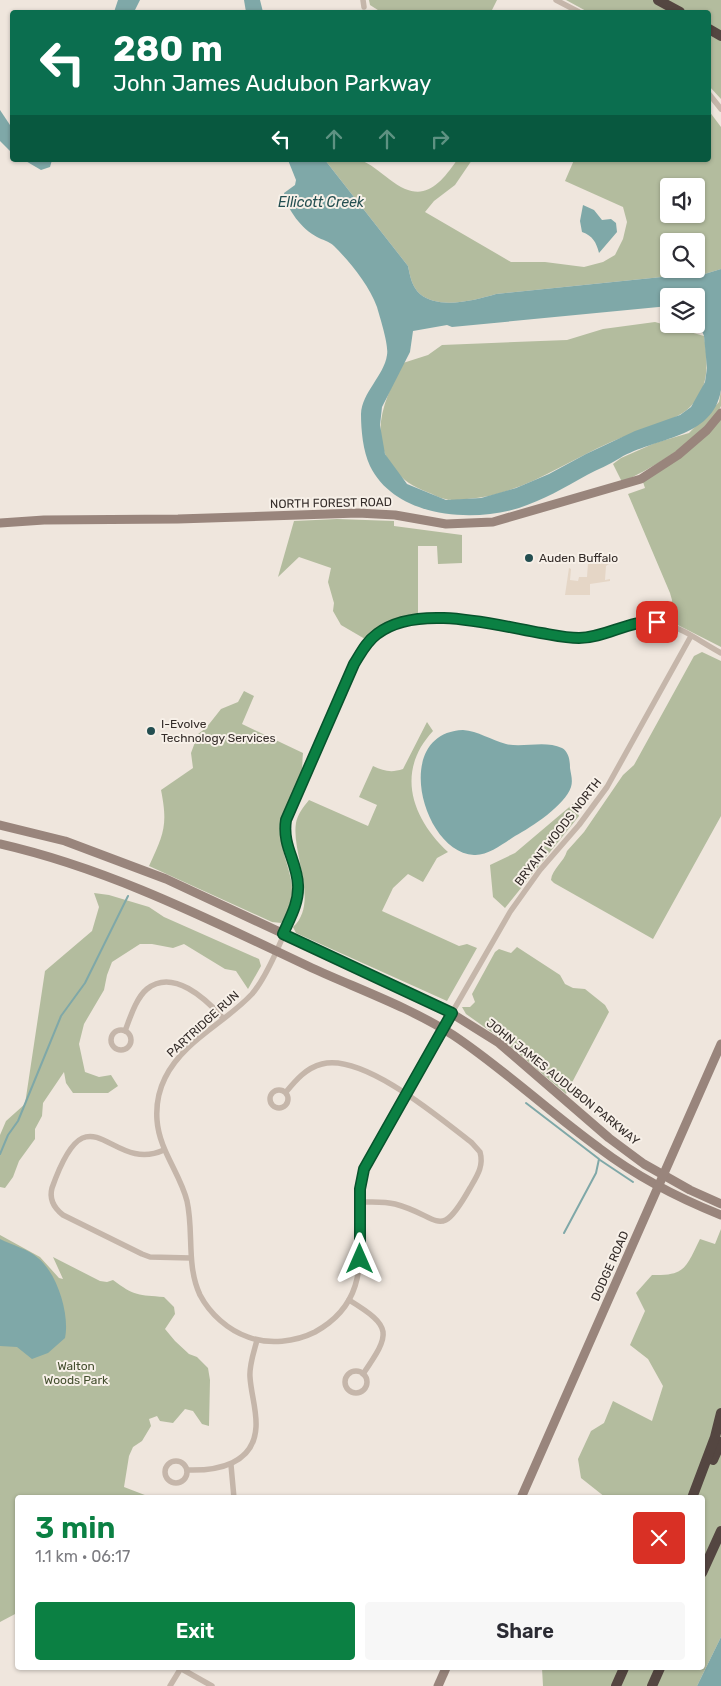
<!DOCTYPE html>
<html lang="en">
<head>
<meta charset="utf-8">
<style>
  :root { --surface:#fff; --page:#f7f7f7; --text:#2b2b33; --muted:#7c7c81; --accent:#0b8043 }
  body { margin:0; font-family:Rubik,sans-serif; background:var(--page); color:var(--text); height:100vh; display:flex; flex-direction:column; font-size:19px; white-space:nowrap }
  * { box-sizing:border-box; margin:0 }
  p { font-size:16px; color:var(--muted) }
  .icon { flex:none; width:28px; height:28px; fill:none; stroke:currentColor; stroke-width:2; stroke-linecap:round; stroke-linejoin:round }
  .map { position:relative; flex:1; overflow:hidden }
  .details { position:absolute; left:15px; top:1495px; width:690px; height:175px; display:flex; flex-direction:column; background:var(--surface); border-radius:5px; box-shadow:0 1px 4px #0004 }
  .details>* { flex:none }
  .guide { position:absolute; left:10px; top:10px; width:701px; height:152px; border-radius:5px; box-shadow:0 1px 4px #0004; background:#0b6e4f; color:#fff; overflow:hidden }
  .buttons { position:absolute; left:660px; top:178px; display:grid; gap:10px }
  .buttons a { display:grid; place-items:center; width:45px; height:45px; border-radius:5px; background:var(--surface); box-shadow:0 1px 4px #0004; font-size:25px }
  .pin { position:absolute; display:grid; place-items:center; width:42px; height:42px; color:#fff; margin:-21px; border-radius:10px; box-shadow:0 2px 8px #0006 }
  .me { position:absolute; width:55px; margin:-28px; rotate:0deg; stroke-linejoin:round; filter:drop-shadow(0 0 4px #0008) }
  .turn { display:flex; align-items:center; gap:18px; height:105px; padding:0 20px; font-size:22px }
  .turn .icon { width:65px; height:65px; stroke-width:2.5 }
  .turn b { display:block; font-size:35px; line-height:42px }
  .lanes { display:flex; align-items:center; height:48px; padding:0 20px; background:#0003; justify-content:center; gap:25px; direction:ltr }
  .lanes .off { opacity:.35 }
  .round { display:grid; place-items:center; flex:none; width:52px; height:52px; border-radius:5px; background:var(--page) }
  .overview { display:flex; align-items:center; justify-content:space-between; height:85px; padding:0 20px }
  h1 { font-size:30px; font-weight:600; line-height:38px; color:var(--accent) }
  .button { display:flex; gap:10px; margin-top:auto; padding:10px 20px }
  .button a { flex:1; height:58px; border-radius:5px; background:var(--accent); color:#fff; font-size:20px; font-weight:600; line-height:58px; text-align:center }
  .button a+a { background:var(--page); color:var(--text) }
  .map>svg:first-child { display:block }
  .green { fill:#b3bc9e; fill-rule:evenodd }
  .plaza { fill:#e5d6c6 }
  .water { fill:#7fa8a8; fill-rule:evenodd }
  .lines { fill:none; stroke-linecap:round; stroke-linejoin:round }
  .stream { stroke:#7fa8a8; stroke-width:2 }
  .street { stroke:#c5b6aa; stroke-width:5.5 }
  .secondary { stroke:#99857c; stroke-width:9 }
  .highway { stroke:#544641; stroke-width:10 }
  .route-casing { stroke:#07532c; stroke-width:12 }
  .route { stroke:#0b8043; stroke-width:9 }
  .poi-dot { fill:#234e50; stroke:#f7f0e8; stroke-width:2 }
  .labels { text-anchor:middle; stroke-width:4; stroke-linejoin:round; paint-order:stroke }
  .street-label { font-size:12px; fill:#342c29; stroke:#f7f0e8 }
  .poi-label { font-size:12px; fill:#342c29; stroke:#f7f0e8; text-anchor:start }
  .park-label { font-size:12px; fill:#444f2f; stroke:#f7f0e8 }
  .water-label { font-size:14px; font-style:italic; fill:#234e50; stroke:#f7f0e8 }
</style>
</head>
<body>
<div class="map">
<svg width="721" height="1686" viewBox="0 0 721 1686">
  <rect width="100%" height="100%" fill="#efe6dd"/>
  <!-- green -->
  <g class="green">
    <polygon points="369,0 497,0 491,12 381,12 370,5"/>
    <polygon points="566,0 721,0 721,99 709,86 709,12 588,12"/>
    <path d="M709 111 721 127V269L698 276 691 274 496 294C476 300 439 310 420 294 412 287 410 276 408 266L325 160C335 160 350 157 360 160 370 163 381 173 389 179 421 204 437 189 457 160H472L455 185 434 201 425 212 511 262H545L584 267 603 262 615 255 623 239 627 222 623 207 565 181 574 160H709ZM669 186H696V214H669ZM669 241H696V269H669Z"/>
    <path d="M655 322 704 336C708 361 710 388 690 407 674 423 633 432 611 442 563 463 521 495 467 499 460 500 451 501 445 499 439 498 433 494 427 492 412 486 404 481 394 469 367 434 386 396 403 363L428 355 442 345 567 340 603 329Z"/>
    <path d="M721 390C721 395 721 402 721 406 709 435 650 470 622 482L613 464 621 458 655 443 689 433 719 402Z"/>
    <polygon points="721,418 721,647 670,621 672,600 670,593 628,494 645,488 643,482"/>
    <polygon points="337,519 394,521 394,526 462,535 462,563 438,564 437,546 418,546 418,616 388,622 365,639 341,625 333,611 334,603 328,582 331,568 299,557 278,577 294,521"/>
    <path d="M702 652 721 661V816L653 939 554 883 551 880C552 869 564 862 567 851L584 832 623 775 634 765 694 656Z"/>
    <path d="M244 691 254 696 242 724 303 753C302 760 303 767 301 773 294 794 280 811 281 835 282 865 307 896 281 923L272 922 149 866C164 834 168 825 161 790L193 768 191 753 198 734 206 728 221 709 238 702Z"/>
    <path d="M427 722 433 731C395 772 412 818 448 852L437 858 423 882 408 874 393 888 382 911 459 946 467 944 477 948 447 1001 296 933 293 927C320 903 291 853 296 823 297 815 304 806 309 800L368 826 377 805 359 797 373 766C384 771 391 773 403 769Z"/>
    <polygon points="574,803 579,816 505,908 493,897 490,865 515,853"/>
    <polygon points="94,893 109,895 149,907 164,917 259,959 261,966 248,989 236,971 225,969 184,944 173,948 152,944 140,944 112,962 107,975 104,990 84,1024 79,1044 85,1072 99,1077 111,1075 118,1086 108,1093 73,1093 66,1083 64,1072 43,1103 42,1116 35,1129 35,1139 19,1161 13,1177 5,1188 0,1187 0,1135 6,1121 25,1104 45,971 92,931 99,907"/>
    <polygon points="517,947 560,975 565,984 573,988 585,989 605,1005 609,1012 566,1094 504,1041 466,1014 462,1007 470,1007 475,1002 472,994 495,952 499,949 511,953"/>
    <path d="M721 1229V1637L697 1686H543L542 1668H702V1498L605 1497 581 1478 578 1459 591 1431 604 1423 613 1401 652 1421 663 1386 648 1359 630 1345 645 1311 636 1293 652 1275C686 1276 686 1267 700 1239L715 1244Z"/>
    <path d="M0 1235 40 1257 59 1278 63 1279 53 1257 100 1281 107 1282 113 1280C134 1296 139 1295 164 1297L174 1307 175 1314 165 1329 175 1341 189 1354 197 1357 208 1368 210 1380 209 1426 202 1424 193 1411 185 1409 173 1423 160 1421 157 1416 149 1419 151 1426 142 1441 133 1447 129 1456 124 1487 150 1497 18 1498 17 1613 0 1622Z"/>
  </g>
  <!-- plaza -->
  <polygon class="plaza" points="588,563 609,564 606,566 605,580 610,579 610,581 590,584 590,595 565,595 569,568 571,569 570,580 578,581 579,577 587,577"/>
  <!-- water -->
  <g class="water">
    <polygon points="118,0 140,0 134,12 114,12"/>
    <polygon points="244,0 260,0 263,12 246,12"/>
    <polygon points="0,110 12,128 12,153 0,141"/>
    <polygon points="24,160 52,160 50,167 41,170"/>
    <path d="M288 160H325L408 266C410 276 412 287 420 294 439 310 476 300 496 294L691 274 698 276 721 269V390C713 439 655 437 620 458 609 465 598 469 587 475 564 488 543 500 519 508 470 523 395 517 370 466 363 451 361 430 361 414 362 392 384 376 387 355 389 345 380 318 377 307 369 285 350 262 334 246 329 241 322 240 317 237 302 229 287 210 284 193L295 185 296 180ZM669 296H696V316L704 336 707 368 705 382 691 407 680 415 635 431 586 454 549 474 516 488 481 498 446 500 407 484 385 454 380 425 382 407 410 352 413 331 447 325 452 327 669 306Z"/>
    <path d="M583 205 594 210 602 220 611 219 616 223 617 232 599 253C596 242 593 236 582 232L580 221Z"/>
    <path d="M463 730C478 731 491 740 506 744 523 748 545 740 562 748 569 752 570 761 570 768 571 775 573 780 571 787 565 805 532 827 515 836 504 843 488 856 474 855 422 852 391 733 463 730Z"/>
    <path d="M0 1239C12 1245 28 1249 38 1258 57 1273 70 1314 65 1338L48 1353 32 1359 17 1347 0 1346Z"/>
    <polygon points="721,1637 721,1686 697,1686"/>
  </g>
  <g class="lines">
    <!-- stream -->
    <g class="stream">
      <polyline points="526,1103 599,1159 596,1173 564,1233"/>
      <polyline points="0,1154 8,1135 18,1121 61,1016 85,983 128,896"/>
      <polyline points="600,1160 633,1182"/>
    </g>
    <!-- street -->
    <g class="street">
      <polyline points="363,0 364,7"/>
      <polyline points="556,0 579,12"/>
      <polyline points="709,94 721,109"/>
      <path d="M691 636 607 787 579 825 540 870 510 912 370 1155C342 1216 390 1291 315 1332 295 1342 269 1345 248 1337 228 1330 210 1314 200 1295 186 1265 194 1232 187 1201 180 1173 159 1150 157 1120 156 1106 159 1090 165 1078 183 1041 225 1023 252 994 267 977 286 931 294 909 306 878 282 851 286 820L354 664C361 653 366 642 377 634 425 598 520 633 574 638 589 639 605 633 619 629 668 614 680 630 721 653"/>
      <circle cx="121" cy="1040" r="10"/>
      <path d="M125 1031C130 1018 136 998 147 989 173 968 206 999 223 1018"/>
      <circle cx="279" cy="1099" r="9"/>
      <path d="M286 1092C296 1080 306 1068 322 1064 363 1053 440 1118 472 1143L480 1152C484 1166 477 1176 470 1188 439 1243 441 1216 395 1204 384 1201 372 1202 361 1202"/>
      <path d="M164 1150C109 1175 89 1083 52 1188 49 1199 54 1208 63 1215L142 1254 150 1257 191 1258"/>
      <path d="M349 1300C393 1327 391 1333 363 1374"/>
      <circle cx="356" cy="1382" r="11"/>
      <circle cx="176" cy="1472" r="11"/>
      <polyline points="231,1465 234,1498"/>
      <path d="M187 1470C218 1471 254 1464 256 1427 257 1410 251 1394 250 1377 249 1365 254 1352 257 1340"/>
      <polyline points="180,1668 212,1686"/>
      <polyline points="170,1686 181,1668"/>
    </g>
    <!-- secondary -->
    <g class="secondary">
      <polyline points="0,523 44,520 178,519 358,513 395,515 446,524 493,522 641,479 678,455 707,430 721,413"/>
      <polyline points="0,825 65,841 166,879 443,1008 499,1043 609,1138 644,1164 690,1190 721,1204"/>
      <path d="M0 844C110 869 210 920 312 968 358 989 411 1008 453 1035 504 1069 549 1112 599 1148 636 1176 678 1198 721 1215"/>
      <polyline points="521,1498 721,1044"/>
      <polyline points="438,1686 446,1668"/>
    </g>
    <!-- highway -->
    <g class="highway">
      <polyline points="658,0 680,12"/>
      <polyline points="709,29 721,36"/>
      <polyline points="713,1460 721,1442"/>
      <polyline points="692,1498 715,1437 721,1413"/>
      <polyline points="702,1573 721,1531"/>
      <polyline points="616,1686 624,1668"/>
      <polyline points="652,1686 660,1668"/>
    </g>
  </g>
  <g class="lines">
    <!-- route casing -->
    <g class="route-casing">
      <path id="route" d="M360 1259V1189L364 1169 452 1013 283 934C290 918 299 903 298 885 297 861 282 846 286 820L354 664C361 653 366 642 377 634 417 603 495 625 541 633 553 635 566 638 579 638 606 638 630 619 657 622"/>
    </g>
    <!-- route -->
    <use href="#route" class="route"/>
  </g>
  <!-- markers -->
  <g class="poi-dot">
    <circle cx="529" cy="558" r="5"/>
    <circle cx="151" cy="731" r="5"/>
  </g>
  <g class="labels">
    <!-- street labels -->
    <g class="street-label">
      <text transform="translate(331 503) rotate(-1)" y="4">NORTH FOREST ROAD</text>
      <text transform="translate(558 832) rotate(-52)" y="4">BRYANT WOODS NORTH</text>
      <text transform="translate(203 1024) rotate(-42)" y="4">PARTRIDGE RUN</text>
      <text transform="translate(563 1082) rotate(39)" y="4">JOHN JAMES AUDUBON PARKWAY</text>
      <text transform="translate(610 1266) rotate(-66)" y="4">DODGE ROAD</text>
    </g>
    <!-- poi labels -->
    <g class="poi-label">
      <text x="539" y="562">Auden Buffalo</text>
      <text x="161" y="728">I-Evolve<tspan x="161" dy="14">Technology Services</tspan></text>
    </g>
    <!-- park labels -->
    <g class="park-label">
      <text x="76" y="1370">Walton<tspan x="76" dy="14">Woods Park</tspan></text>
    </g>
    <!-- water labels -->
    <g class="water-label">
      <text x="321" y="207">Ellicott Creek</text>
    </g>
  </g>
</svg>
<div class="buttons">
<a><svg class="icon" aria-label="sound" viewBox="0 0 24 24"><path d="M4 9h4l5-4v14l-5-4H4zM17 9q2 3 0 6"/></svg></a>
<a><svg class="icon" aria-label="search" viewBox="0 0 24 24"><circle cx="10" cy="10" r="6"/><path d="M15 15l6 6"/></svg></a>
<a><svg class="icon" aria-label="layers" viewBox="0 0 24 24"><path d="M12 4l9 5-9 5-9-5zM3 14l9 5 9-5"/></svg></a>
</div>
<div class="pin" style="left:657px;top:622px;background:#d93025"><svg class="icon" aria-label="arrive" viewBox="0 0 24 24"><path d="M6 21V4h12l-3 4 3 4H6"/></svg></div>
<svg class="me" style="left:360px;top:1259px" viewBox="-20 -20 40 40"><path d="M0-17L14 15 0 8-14 15z" fill="#0b8043" stroke="#fff" stroke-width="4"/></svg>
<div class="guide">
<div class="turn"><svg class="icon" aria-label="left" viewBox="0 0 24 24"><path d="M17 20v-9H6M10 6l-5 5 5 5"/></svg><div><b>280 m</b>John James Audubon Parkway</div></div>
<div class="lanes"><svg class="icon" aria-label="left" viewBox="0 0 24 24"><path d="M17 20v-9H6M10 6l-5 5 5 5"/></svg><svg class="icon off" aria-label="ahead" viewBox="0 0 24 24"><path d="M12 20V5M6 11l6-6 6 6"/></svg><svg class="icon off" aria-label="ahead" viewBox="0 0 24 24"><path d="M12 20V5M6 11l6-6 6 6"/></svg><svg class="icon off" aria-label="right" viewBox="0 0 24 24"><path d="M7 20v-9h11M14 6l5 5-5 5"/></svg></div>
</div>
<section class="details">
<div class="overview"><div><h1>3 min</h1><p>1.1 km · 06:17</p></div><a class="round" style="background:#d93025;color:#fff"><svg class="icon" aria-label="close" viewBox="0 0 24 24"><path d="M6 6l12 12M18 6L6 18"/></svg></a></div>
<div class="button"><a>Exit</a><a>Share</a></div>
</section>
</div>
</body>
</html>
